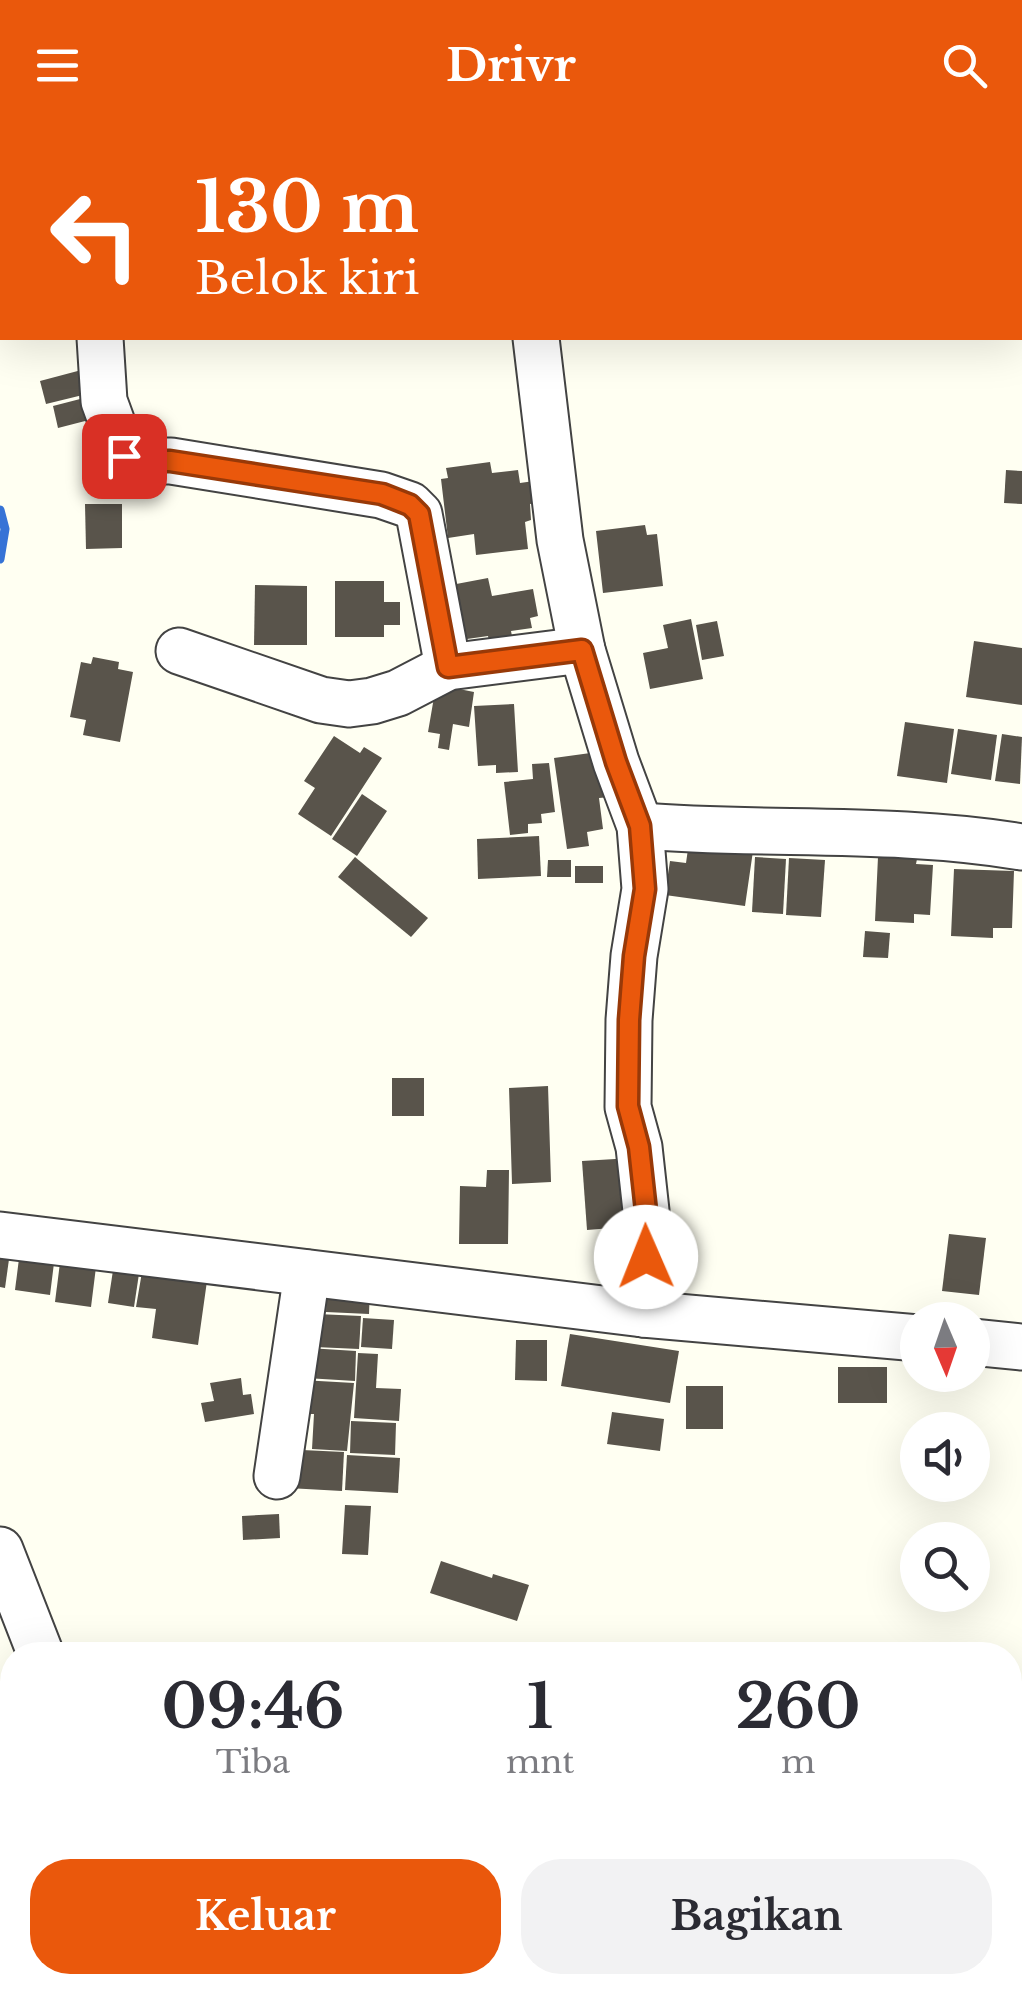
<!DOCTYPE html>
<html lang="id">
<head>
<meta charset="utf-8">
<style>
  :root { --surface:#fff; --page:#f2f2f3; --text:#2b2b33; --muted:#7c7c81; --accent:#ea580c }
  body { margin:0; font-family:"Libre Baskerville",serif; background:var(--page); color:var(--text); height:100vh; display:flex; flex-direction:column; font-size:38px; white-space:nowrap }
  * { box-sizing:border-box; margin:0 }
  p { font-size:32px; color:var(--muted) }
  .icon { flex:none; width:55px; height:55px; fill:none; stroke:currentColor; stroke-width:2; stroke-linecap:round; stroke-linejoin:round }
  .map { position:relative; flex:1; overflow:hidden }
  .drawer { position:absolute; left:0px; top:1512px; width:1022px; height:352px; display:flex; flex-direction:column; background:var(--surface); border-radius:40px 40px 0 0; box-shadow:0 10px 40px #0002 }
  .drawer>* { flex:none }
  .banner { position:absolute; left:0px; top:0px; width:1022px; height:210px; box-shadow:0 10px 40px #0002; background:#ea580c; color:#fff; overflow:hidden }
  .needle { width:65px; rotate:178deg }
  .tools { position:absolute; left:900px; top:1172px; display:grid; gap:20px }
  .tools a { display:grid; place-items:center; width:90px; height:90px; border-radius:50%; background:var(--surface); box-shadow:0 10px 40px #0002; font-size:50px }
  .pin { position:absolute; display:grid; place-items:center; width:85px; height:85px; color:#fff; margin:-42px; border-radius:20px; box-shadow:0 5px 15px #0006 }
  .me { position:absolute; width:110px; margin:-55px; rotate:359deg; stroke-linejoin:round; filter:drop-shadow(0 0 8px #0008) }
  .turn { display:flex; align-items:center; gap:35px; height:210px; padding:0 30px; font-size:45px }
  .turn .icon { width:130px; height:130px; stroke-width:2.5 }
  .turn b { display:block; font-size:70px; line-height:85px }
  .eta { display:flex; justify-content:space-evenly; align-items:center; height:170px; text-align:center }
  .eta b { font-size:60px; font-weight:700; line-height:70px }
  .primary-button { display:flex; gap:20px; margin-top:auto; padding:20px 30px }
  .primary-button a { flex:1; height:115px; border-radius:40px; background:var(--accent); color:#fff; font-size:40px; font-weight:700; line-height:115px; text-align:center }
  .primary-button a+a { background:var(--page); color:var(--text) }
  header { display:flex; justify-content:space-between; align-items:center; height:130px; padding:0 30px; background:var(--accent); color:#fff; font-size:45px; font-weight:700 }
  .map>svg:first-child { display:block }
  .lines { fill:none; stroke-linecap:round; stroke-linejoin:round }
  .stream { stroke:#3673d6; stroke-width:9 }
  .building { fill:#59544b }
  .minor-casing { stroke:#434343; stroke-width:49 }
  .minor { stroke:#fff; stroke-width:45 }
  .route-casing { stroke:#983908; stroke-width:25 }
  .route { stroke:#ea580c; stroke-width:18 }
</style>
</head>
<body>
<header><svg class="icon" aria-label="menu" viewBox="0 0 24 24"><path d="M4 6h16M4 12h16M4 18h16"/></svg>Drivr<svg class="icon" aria-label="search" viewBox="0 0 24 24"><circle cx="10" cy="10" r="6"/><path d="M15 15l6 6"/></svg></header>
<div class="map">
<svg width="1022" height="1864" viewBox="0 0 1022 1864">
  <rect width="100%" height="100%" fill="#fffff2"/>
  <g class="lines">
    <!-- stream -->
    <polyline class="stream" points="0,380 5,399 0,429"/>
  </g>
  <!-- building -->
  <g class="building">
    <polygon points="89,238 95,262 46,274 40,251"/>
    <polygon points="84,268 89,290 58,298 53,276"/>
    <polygon points="490,332 492,343 518,340 520,353 534,351 537,373 530,374 531,390 525,392 528,419 476,425 474,404 448,408 441,349 448,348 446,338"/>
    <polygon points="1006,340 1022,341 1022,374 1004,373"/>
    <polygon points="85,374 122,374 122,418 86,419"/>
    <polygon points="645,395 647,405 657,404 663,456 603,463 596,401"/>
    <polygon points="488,448 492,466 533,459 538,486 530,488 532,498 511,501 513,511 490,515 488,506 460,510 451,455"/>
    <polygon points="335,451 384,451 384,472 400,472 400,495 384,495 384,507 335,507"/>
    <polygon points="255,455 307,456 307,515 254,515"/>
    <polygon points="691,489 703,549 650,559 643,523 668,518 663,495"/>
    <polygon points="717,491 724,526 702,530 696,495"/>
    <polygon points="974,511 1022,518 1022,575 966,567"/>
    <polygon points="93,527 119,532 118,539 133,542 120,612 83,605 86,590 70,587 81,532 91,534"/>
    <polygon points="438,544 461,548 459,559 474,562 469,597 453,594 449,620 438,618 440,604 428,602"/>
    <polygon points="514,574 518,642 496,643 496,635 478,636 474,576"/>
    <polygon points="905,592 954,599 947,653 897,646"/>
    <polygon points="958,599 997,605 991,650 951,644"/>
    <polygon points="1002,604 1022,607 1020,654 995,651"/>
    <polygon points="334,606 360,623 364,617 382,628 331,706 298,684 315,658 304,651"/>
    <polygon points="605,621 611,667 599,668 603,699 587,702 589,716 567,719 554,628"/>
    <polygon points="549,633 555,682 541,684 542,693 528,694 528,703 510,705 504,652 533,649 532,634"/>
    <polygon points="362,664 387,681 357,726 332,709"/>
    <polygon points="539,706 541,746 478,749 477,709"/>
    <polygon points="689,712 753,721 745,776 665,765 670,731 686,733"/>
    <polygon points="355,727 428,788 411,807 338,747"/>
    <polygon points="755,727 786,729 783,784 752,782"/>
    <polygon points="878,727 917,729 916,734 933,735 930,785 914,784 914,793 875,791"/>
    <polygon points="789,728 825,730 821,787 786,785"/>
    <polygon points="548,730 571,730 571,747 547,747"/>
    <rect x="575" y="736" width="28" height="17"/>
    <polygon points="954,739 1014,741 1012,798 993,798 993,808 951,806"/>
    <polygon points="865,801 890,803 888,828 863,827"/>
    <rect x="392" y="948" width="32" height="38"/>
    <polygon points="548,956 551,1052 512,1054 509,958"/>
    <polygon points="632,1028 636,1096 587,1100 582,1031"/>
    <polygon points="487,1040 509,1040 508,1114 459,1114 460,1056 486,1057"/>
    <polygon points="949,1104 986,1108 979,1165 942,1161"/>
    <polygon points="0,1114 11,1115 5,1158 0,1157"/>
    <polygon points="20,1121 55,1125 50,1165 15,1160"/>
    <polygon points="61,1125 97,1129 91,1177 55,1172"/>
    <polygon points="114,1134 140,1137 134,1177 108,1173"/>
    <polygon points="142,1142 207,1151 198,1215 152,1208 156,1179 136,1177"/>
    <polygon points="327,1153 370,1156 369,1184 326,1182"/>
    <polygon points="317,1184 361,1186 359,1219 315,1217"/>
    <polygon points="363,1188 394,1190 392,1219 361,1217"/>
    <polygon points="570,1204 679,1221 670,1273 561,1256"/>
    <polygon points="516,1210 547,1210 547,1251 515,1250"/>
    <polygon points="308,1218 356,1221 355,1251 306,1248"/>
    <polygon points="358,1223 378,1224 376,1258 401,1259 399,1291 354,1288"/>
    <rect x="838" y="1237" width="49" height="36"/>
    <polygon points="241,1248 243,1265 251,1264 254,1284 205,1292 201,1273 214,1271 210,1253"/>
    <polygon points="301,1250 354,1253 347,1321 312,1319 314,1284 299,1284"/>
    <rect x="686" y="1256" width="37" height="43"/>
    <polygon points="612,1282 664,1289 660,1321 607,1314"/>
    <polygon points="351,1291 396,1293 395,1325 350,1323"/>
    <polygon points="302,1320 344,1322 342,1361 288,1358"/>
    <polygon points="347,1325 400,1328 398,1363 345,1360"/>
    <polygon points="345,1375 371,1376 368,1425 342,1424"/>
    <polygon points="279,1384 280,1408 243,1410 242,1386"/>
    <polygon points="441,1431 492,1448 493,1444 529,1455 517,1491 430,1463"/>
    <polygon points="220,1512 221,1525 194,1525 193,1514"/>
    <polygon points="137,1514 138,1525 105,1525 105,1515"/>
    <polygon points="285,1514 285,1520 298,1520 298,1525 258,1525 257,1515"/>
    <rect x="1010" y="1657" width="12" height="38"/>
    <polygon points="1022,1726 1022,1801 1010,1801 1010,1727"/>
    <polygon points="544,1852 545,1864 491,1864 490,1855 493,1853"/>
    <polygon points="610,1852 645,1852 647,1864 612,1864"/>
    <rect x="658" y="1852" width="41" height="12"/>
    <polygon points="708,1852 733,1852 734,1864 709,1864"/>
    <polygon points="742,1852 778,1852 778,1864 743,1864"/>
    <polygon points="790,1852 820,1852 822,1864 792,1864"/>
    <polygon points="902,1852 909,1852 912,1864 878,1864 876,1858"/>
    <polygon points="986,1852 1013,1852 1014,1864 988,1864"/>
  </g>
  <g class="lines">
    <!-- minor casing -->
    <g class="minor-casing">
      <g id="minor">
        <polyline points="221,0 222,2"/>
        <polyline points="322,2 325,0"/>
        <polyline points="482,2 482,0"/>
        <polyline points="100,208 104,271 124,326 143,331 171,331 381,365 410,375 419,384 448,537"/>
        <polyline points="536,208 560,410 582,520 616,632 640,696 645,759 634,826 629,890 628,977 639,1017 648,1099 643,1184"/>
        <polyline points="179,521 321,570 349,574 372,571 398,563 448,537 582,520"/>
        <path d="M640 696C768 706 895 696 1022 717"/>
        <polyline points="0,1105 643,1184 918,1208"/>
        <polyline points="972,1212 1022,1217"/>
        <polyline points="277,1346 307,1143"/>
        <polyline points="0,1420 41,1525"/>
        <polyline points="84,1852 84,1864"/>
      </g>
    </g>
    <!-- minor -->
    <use href="#minor" class="minor"/>
  </g>
  <g class="lines">
    <!-- route casing -->
    <g class="route-casing">
      <polyline id="route" points="124,326 144,331 170,331 382,364 410,375 419,384 448,537 582,520 616,632 640,696 645,759 634,826 629,890 628,976 639,1017 648,1099 646,1127"/>
    </g>
    <!-- route -->
    <use href="#route" class="route"/>
  </g>
</svg>
<div class="tools">
<a><svg class="needle" viewBox="-14 -14 28 28"><path d="M0-13l5 13h-10z" fill="#e53935"/><path d="M0 13l5-13h-10z" fill="#7c7c81"/></svg></a>
<a><svg class="icon" aria-label="sound" viewBox="0 0 24 24"><path d="M4 9h4l5-4v14l-5-4H4zM17 9q2 3 0 6"/></svg></a>
<a><svg class="icon" aria-label="search" viewBox="0 0 24 24"><circle cx="10" cy="10" r="6"/><path d="M15 15l6 6"/></svg></a>
</div>
<div class="pin" style="left:124px;top:326px;background:#d93025"><svg class="icon" aria-label="arrive" viewBox="0 0 24 24"><path d="M6 21V4h12l-3 4 3 4H6"/></svg></div>
<svg class="me" style="left:646px;top:1127px" viewBox="-20 -20 40 40"><circle r="19" fill="#fff"/><path d="M0-13L10 11 0 6-10 11z" fill="#ea580c"/></svg>
<div class="banner">
<div class="turn"><svg class="icon" aria-label="left" viewBox="0 0 24 24"><path d="M17 20v-9H6M10 6l-5 5 5 5"/></svg><div><b>130 m</b>Belok kiri</div></div>
</div>
<section class="drawer">
<div class="eta">
<div><b>09:46</b><p>Tiba</p></div>
<div><b>1</b><p>mnt</p></div>
<div><b>260</b><p>m</p></div>
</div>
<div class="primary-button"><a>Keluar</a><a>Bagikan</a></div>
</section>
</div>
</body>
</html>
